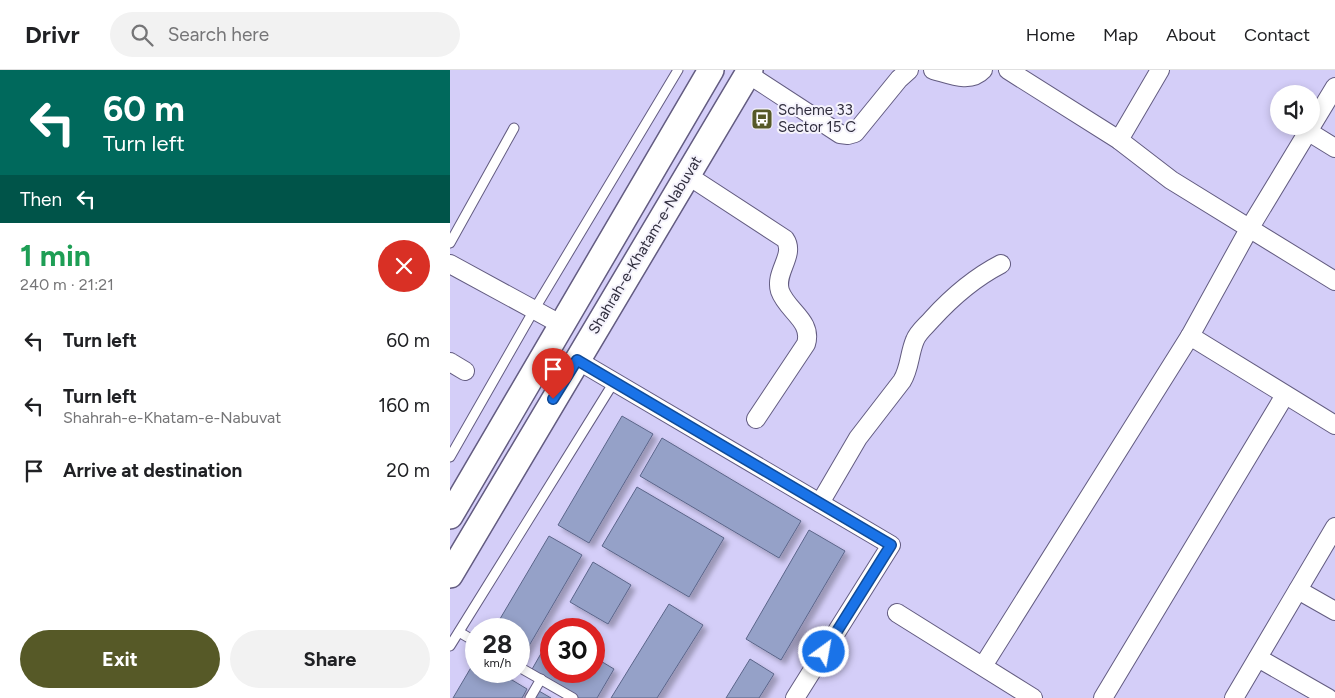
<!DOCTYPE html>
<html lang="en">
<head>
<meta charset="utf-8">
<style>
  :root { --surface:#fff; --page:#f2f2f2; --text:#202124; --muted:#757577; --line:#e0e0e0; --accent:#565927 }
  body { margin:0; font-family:Figtree,sans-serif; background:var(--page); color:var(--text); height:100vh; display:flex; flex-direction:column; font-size:19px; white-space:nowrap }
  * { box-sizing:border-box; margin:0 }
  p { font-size:16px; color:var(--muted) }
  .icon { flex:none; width:28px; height:28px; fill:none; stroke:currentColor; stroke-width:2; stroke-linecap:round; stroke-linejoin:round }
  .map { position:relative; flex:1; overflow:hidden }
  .panel { display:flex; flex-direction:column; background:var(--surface); width:450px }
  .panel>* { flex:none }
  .top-card { background:#00695c; color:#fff; overflow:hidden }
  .buttons { position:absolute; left:820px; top:15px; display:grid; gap:10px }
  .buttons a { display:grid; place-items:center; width:50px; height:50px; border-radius:50%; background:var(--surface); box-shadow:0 2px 8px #0003; font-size:25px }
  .speed { position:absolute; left:15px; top:548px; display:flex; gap:10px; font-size:25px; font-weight:700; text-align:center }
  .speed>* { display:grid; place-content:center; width:65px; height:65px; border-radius:50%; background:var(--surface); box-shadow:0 2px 8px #0003; line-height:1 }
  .speed small { font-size:12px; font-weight:400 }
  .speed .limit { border:8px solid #d22; background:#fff; color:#111 }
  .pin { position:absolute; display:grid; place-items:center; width:42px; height:42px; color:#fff; margin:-51px -21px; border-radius:50% 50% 50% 0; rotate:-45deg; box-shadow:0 0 5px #0007 }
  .pin .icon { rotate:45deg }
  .me { position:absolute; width:55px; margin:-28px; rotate:32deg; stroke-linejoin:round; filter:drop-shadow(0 0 4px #0008) }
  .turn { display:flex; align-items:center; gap:18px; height:105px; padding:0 20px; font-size:22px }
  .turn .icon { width:65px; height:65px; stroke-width:2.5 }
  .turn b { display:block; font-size:35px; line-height:42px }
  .then { display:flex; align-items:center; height:48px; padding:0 20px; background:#0003; gap:10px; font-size:19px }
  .round { display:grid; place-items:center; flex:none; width:52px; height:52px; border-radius:26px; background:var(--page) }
  .headline { display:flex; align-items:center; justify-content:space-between; height:85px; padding:0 20px }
  h1 { font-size:30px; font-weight:700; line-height:38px; color:#1e9e55 }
  .button { display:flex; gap:10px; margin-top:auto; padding:10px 20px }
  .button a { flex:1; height:58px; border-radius:30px; background:var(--accent); color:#fff; font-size:20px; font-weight:700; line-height:58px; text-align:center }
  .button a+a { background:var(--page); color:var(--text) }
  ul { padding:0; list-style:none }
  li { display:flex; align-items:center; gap:15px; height:65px; padding:0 20px }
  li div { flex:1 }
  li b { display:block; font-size:19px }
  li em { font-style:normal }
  header { display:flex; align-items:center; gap:30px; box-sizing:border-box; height:70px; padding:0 25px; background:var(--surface); border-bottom:1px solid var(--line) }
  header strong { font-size:24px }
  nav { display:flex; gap:28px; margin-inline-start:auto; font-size:18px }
  .search { width:350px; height:45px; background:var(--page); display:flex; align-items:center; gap:12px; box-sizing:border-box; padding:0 18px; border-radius:28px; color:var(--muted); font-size:19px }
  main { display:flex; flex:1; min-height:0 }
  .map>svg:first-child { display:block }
  .building { fill:#95a1c8; stroke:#5b6589; filter:url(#shadow) }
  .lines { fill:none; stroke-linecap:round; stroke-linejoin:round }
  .lane-casing { stroke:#635c81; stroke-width:11 }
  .street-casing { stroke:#635c81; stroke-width:20 }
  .secondary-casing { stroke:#635c81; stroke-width:28 }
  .lane { stroke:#fff; stroke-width:9 }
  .street { stroke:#fff; stroke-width:18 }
  .secondary { stroke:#fff; stroke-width:25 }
  .route-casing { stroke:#114b97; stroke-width:12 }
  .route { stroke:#1a73e8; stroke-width:9 }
  .labels { text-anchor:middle; stroke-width:4; stroke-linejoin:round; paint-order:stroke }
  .poi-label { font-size:15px; fill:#302e3e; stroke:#f5f3fc; text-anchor:start }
  .street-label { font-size:15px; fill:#302e3e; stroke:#f5f3fc }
</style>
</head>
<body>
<header>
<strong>Drivr</strong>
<div class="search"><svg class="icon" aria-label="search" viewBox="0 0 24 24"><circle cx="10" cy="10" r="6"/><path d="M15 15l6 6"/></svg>Search here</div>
<nav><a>Home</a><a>Map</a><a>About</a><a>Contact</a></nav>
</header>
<main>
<section class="panel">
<div class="top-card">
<div class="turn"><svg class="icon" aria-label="left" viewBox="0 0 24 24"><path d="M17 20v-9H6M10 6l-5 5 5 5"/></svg><div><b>60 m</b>Turn left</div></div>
<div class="then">Then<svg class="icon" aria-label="left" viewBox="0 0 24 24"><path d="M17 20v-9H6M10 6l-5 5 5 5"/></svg></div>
</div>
<div class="headline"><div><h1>1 min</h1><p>240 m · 21:21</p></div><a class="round" style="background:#d93025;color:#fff"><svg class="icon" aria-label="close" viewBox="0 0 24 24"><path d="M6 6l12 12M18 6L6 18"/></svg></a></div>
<ul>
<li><svg class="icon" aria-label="left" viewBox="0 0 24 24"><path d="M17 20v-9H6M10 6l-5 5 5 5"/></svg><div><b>Turn left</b></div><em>60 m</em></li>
<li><svg class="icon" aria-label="left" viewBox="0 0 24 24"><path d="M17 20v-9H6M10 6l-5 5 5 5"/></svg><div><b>Turn left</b><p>Shahrah-e-Khatam-e-Nabuvat</p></div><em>160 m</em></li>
<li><svg class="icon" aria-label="arrive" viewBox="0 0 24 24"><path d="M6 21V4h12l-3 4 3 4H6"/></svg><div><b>Arrive at destination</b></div><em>20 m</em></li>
</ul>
<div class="button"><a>Exit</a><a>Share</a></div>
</section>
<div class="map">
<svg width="885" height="628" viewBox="0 0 885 628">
  <defs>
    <filter id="shadow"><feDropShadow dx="4.5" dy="4.5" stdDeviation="2.5" flood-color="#0004"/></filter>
  </defs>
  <rect width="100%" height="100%" fill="#d4cef8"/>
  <!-- building -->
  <g class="building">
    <polygon points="172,346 203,364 139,473 108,455"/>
    <polygon points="212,368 351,451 329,488 190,406"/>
    <polygon points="187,417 274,468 239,527 152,476"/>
    <polygon points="359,460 395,481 331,590 296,569"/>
    <polygon points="99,466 132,485 69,593 69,559 44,559"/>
    <polygon points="143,492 181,515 158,554 120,532"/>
    <polygon points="219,534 253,555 207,628 161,628"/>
    <polygon points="101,566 101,601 144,601 144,587 164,599 147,628 127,628 81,601"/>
    <polygon points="26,589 26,601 47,601 77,619 72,628 3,628"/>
    <polygon points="300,589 324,604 309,628 276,628"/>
    <polygon points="89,621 101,628 84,628"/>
  </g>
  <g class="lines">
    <!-- lane casing -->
    <g class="lane-casing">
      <g id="lane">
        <polyline points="0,173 64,58"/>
        <polyline points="0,387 84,240 228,0"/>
        <polyline points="9,562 26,572"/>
        <polyline points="0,576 164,312"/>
        <polyline points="69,597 123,628"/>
        <polyline points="80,628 91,609"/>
      </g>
    </g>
    <!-- street casing -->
    <g class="street-casing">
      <g id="street">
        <path d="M483 0C499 4 520 14 533 0"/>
        <polyline points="558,0 669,70 721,110 885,211"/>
        <polyline points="298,4 390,64 398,65 405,63 449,9 459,0"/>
        <polyline points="859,62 885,78"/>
        <polyline points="669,70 710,0"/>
        <path d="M237 105 335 169C346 185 324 202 330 221 337 241 363 251 356 274L306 349"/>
        <polyline points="0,194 112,255"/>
        <polyline points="740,266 885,355"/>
        <polyline points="127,290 441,475 345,628"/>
        <polyline points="0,292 15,301"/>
        <path d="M370 433 408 368 452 311C460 298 459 284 465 270 468 262 476 256 482 249 502 227 524 208 551 194"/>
        <polyline points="848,520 885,541"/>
        <polyline points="447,543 583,628"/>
        <polyline points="808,588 878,628"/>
        <polyline points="533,596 740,266 799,159 885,17"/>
        <polyline points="653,628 835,325"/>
        <polyline points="784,628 885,457"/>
      </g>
    </g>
    <!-- secondary casing -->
    <g class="secondary-casing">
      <g id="secondary">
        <polyline points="0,446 261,0"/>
        <polyline points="0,505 300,0"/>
      </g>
    </g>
    <!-- lane -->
    <use href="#lane" class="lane"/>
    <!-- street -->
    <use href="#street" class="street"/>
    <!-- secondary -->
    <use href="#secondary" class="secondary"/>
  </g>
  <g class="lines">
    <!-- route casing -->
    <g class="route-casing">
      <polyline id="route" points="103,329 127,290 441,475 374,582"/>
    </g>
    <!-- route -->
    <use href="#route" class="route"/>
  </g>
  <!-- icons -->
  <defs>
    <g id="bus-square" transform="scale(1.125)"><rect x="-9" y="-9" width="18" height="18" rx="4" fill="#565927" stroke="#f5f3fc"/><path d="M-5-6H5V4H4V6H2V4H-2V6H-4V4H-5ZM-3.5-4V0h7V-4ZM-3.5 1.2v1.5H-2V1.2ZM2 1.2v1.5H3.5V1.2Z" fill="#fff"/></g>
  </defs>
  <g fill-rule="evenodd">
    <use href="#bus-square" x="312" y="49"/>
  </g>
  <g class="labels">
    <!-- poi labels -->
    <g class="poi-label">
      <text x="328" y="45">Scheme 33<tspan x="328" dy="17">Sector 15 C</tspan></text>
    </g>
    <!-- street labels -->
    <g class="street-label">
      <text transform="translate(195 175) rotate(-59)" y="5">Shahrah-e-Khatam-e-Nabuvat</text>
    </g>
  </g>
</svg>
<div class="buttons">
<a><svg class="icon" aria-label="sound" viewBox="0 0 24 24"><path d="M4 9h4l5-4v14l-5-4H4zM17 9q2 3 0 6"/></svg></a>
</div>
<div class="speed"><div>28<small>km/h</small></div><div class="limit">30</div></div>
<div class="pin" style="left:103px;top:329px;background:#d93025"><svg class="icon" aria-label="arrive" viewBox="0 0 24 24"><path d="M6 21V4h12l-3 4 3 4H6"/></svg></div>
<svg class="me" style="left:374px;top:582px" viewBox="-20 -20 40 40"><circle r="17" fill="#1a73e8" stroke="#fff" stroke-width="3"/><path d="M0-11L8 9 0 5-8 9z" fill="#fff"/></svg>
</div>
</main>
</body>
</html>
